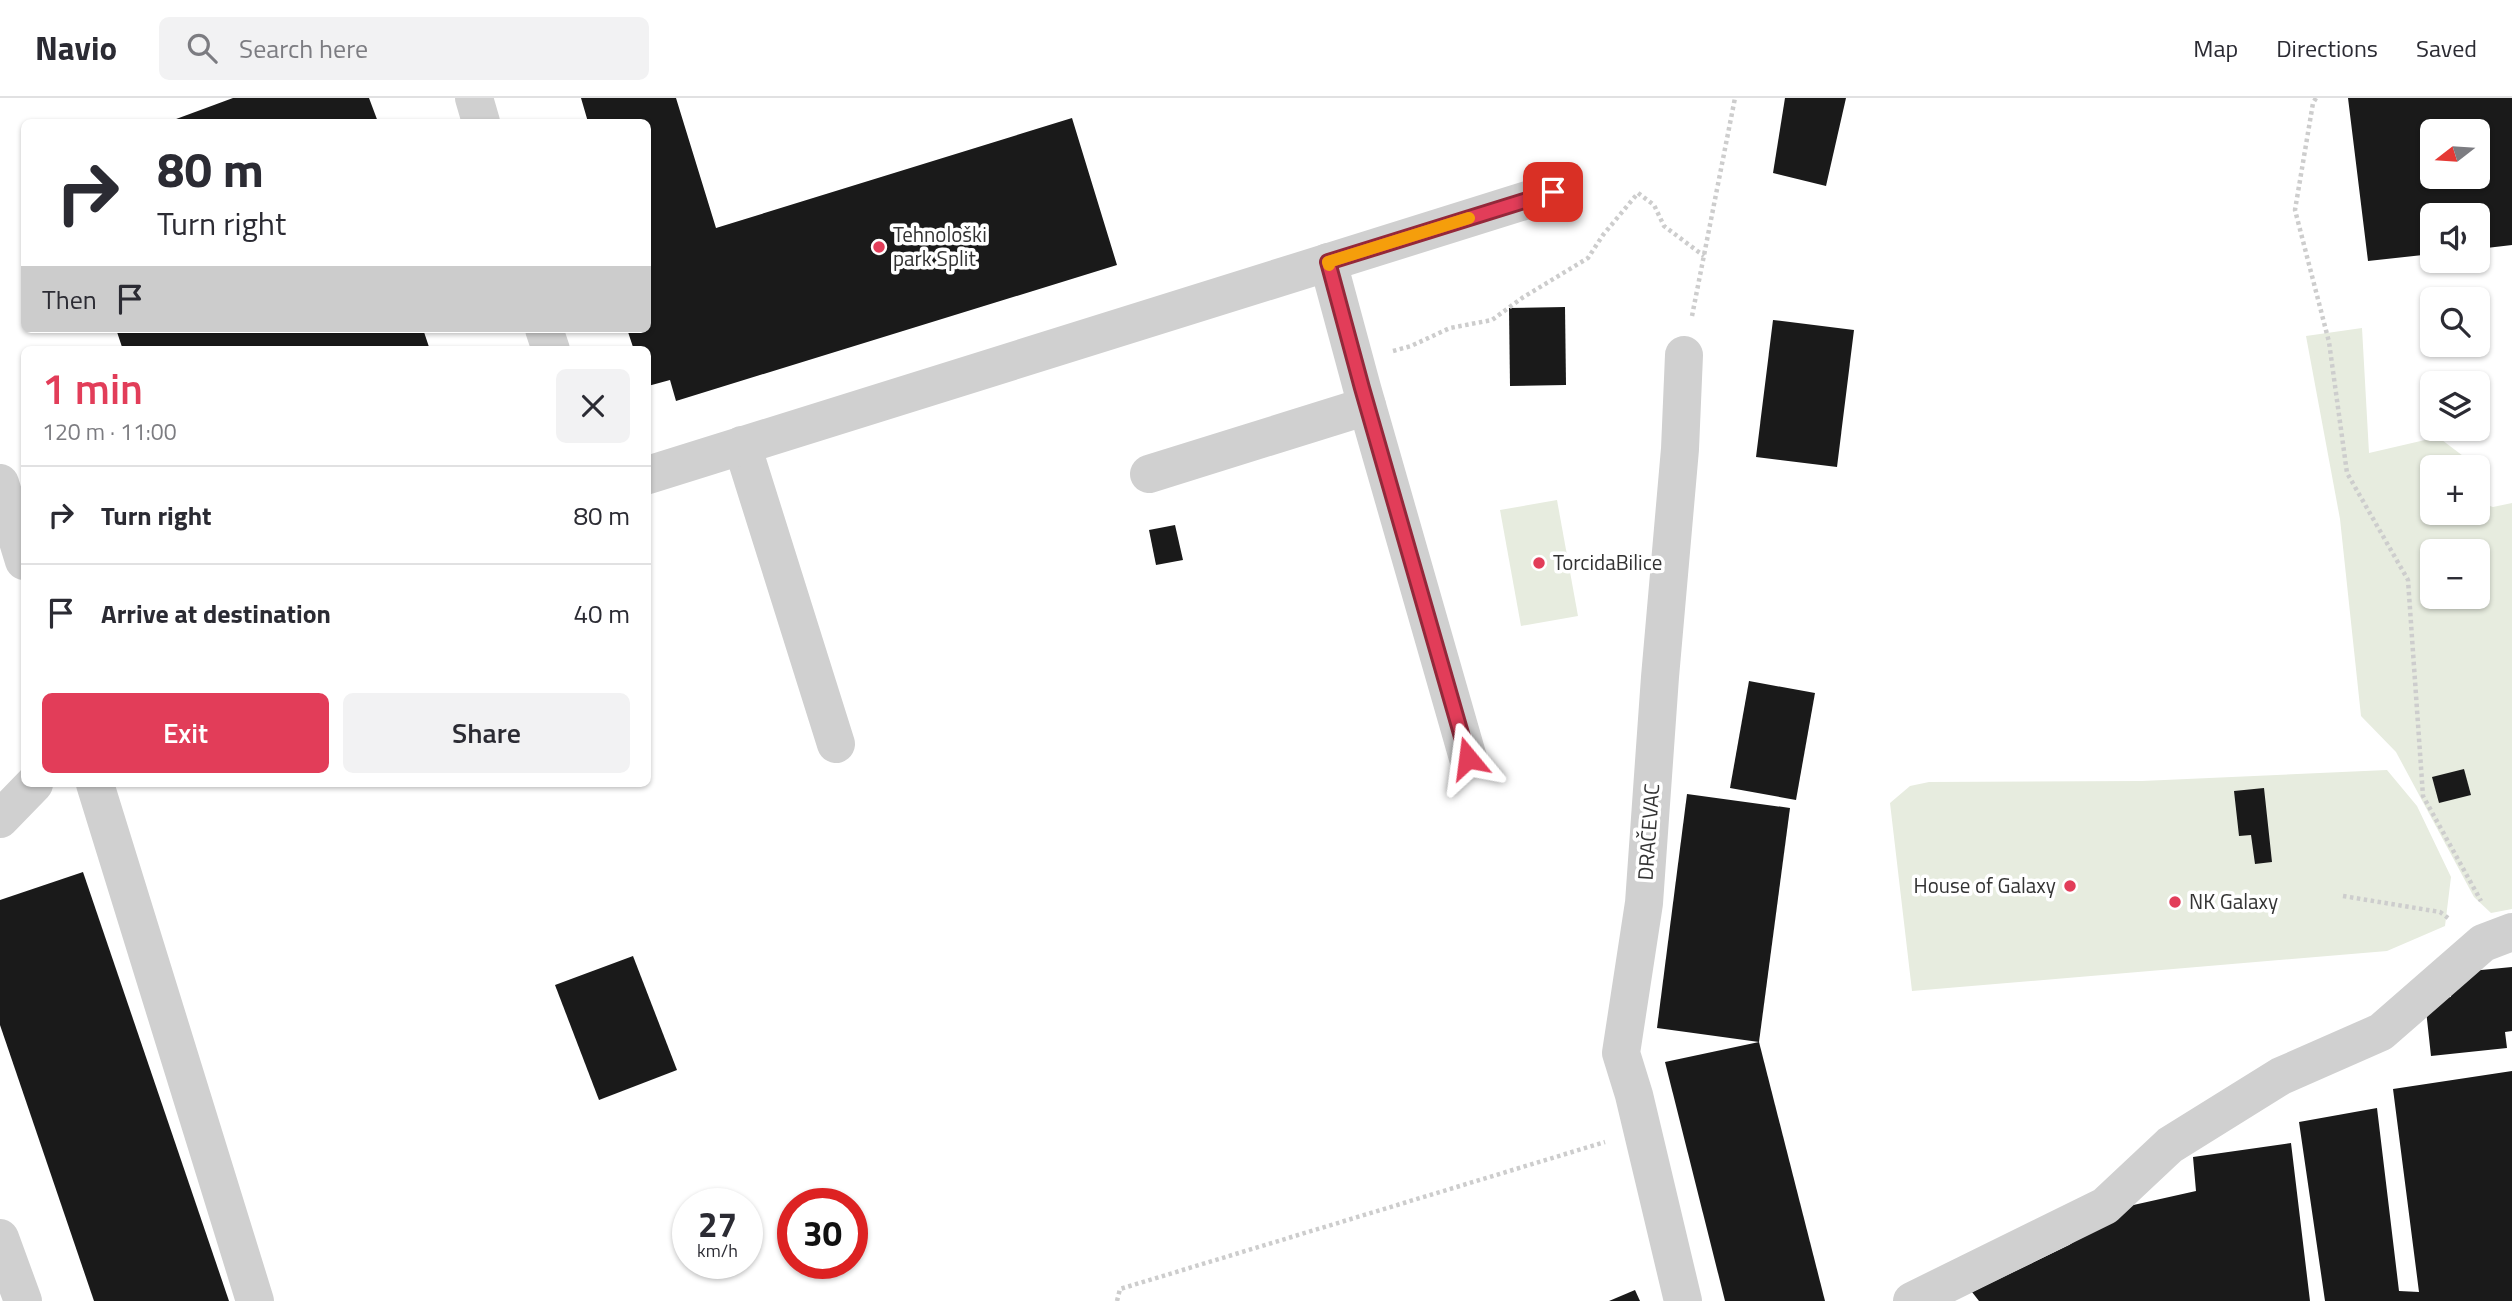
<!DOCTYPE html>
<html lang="en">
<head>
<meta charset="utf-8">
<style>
  :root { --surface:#fff; --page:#f2f2f3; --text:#2b2b33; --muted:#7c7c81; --line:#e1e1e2; --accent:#e23d59 }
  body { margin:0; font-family:"Titillium Web",sans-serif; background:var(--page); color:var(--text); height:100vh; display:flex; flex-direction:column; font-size:26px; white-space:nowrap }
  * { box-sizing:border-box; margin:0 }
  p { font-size:23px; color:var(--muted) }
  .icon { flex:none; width:38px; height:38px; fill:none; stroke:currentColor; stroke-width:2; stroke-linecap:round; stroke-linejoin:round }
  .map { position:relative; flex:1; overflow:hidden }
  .side { position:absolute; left:21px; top:248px; width:630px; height:441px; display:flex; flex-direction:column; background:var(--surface); border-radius:10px; box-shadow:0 2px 5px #0004 }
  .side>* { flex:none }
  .top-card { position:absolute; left:21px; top:21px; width:630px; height:214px; border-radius:10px; box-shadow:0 2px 5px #0004; background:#fff; color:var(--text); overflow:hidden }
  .needle { width:46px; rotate:253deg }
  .tools { position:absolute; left:2420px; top:21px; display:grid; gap:14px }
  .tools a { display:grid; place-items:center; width:70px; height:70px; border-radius:10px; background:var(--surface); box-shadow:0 2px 5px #0004; font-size:35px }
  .speed { position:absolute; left:672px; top:1090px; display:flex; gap:14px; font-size:35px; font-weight:700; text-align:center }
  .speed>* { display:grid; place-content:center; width:91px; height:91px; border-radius:50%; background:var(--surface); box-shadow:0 2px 5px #0004; line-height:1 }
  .speed small { font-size:18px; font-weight:400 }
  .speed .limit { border:10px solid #d22; background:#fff; color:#111 }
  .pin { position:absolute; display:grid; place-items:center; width:60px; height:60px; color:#fff; margin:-30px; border-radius:14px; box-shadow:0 4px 10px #0006 }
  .me { position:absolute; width:77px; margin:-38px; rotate:344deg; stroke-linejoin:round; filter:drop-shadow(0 0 5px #0008) }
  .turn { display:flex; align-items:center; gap:24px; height:147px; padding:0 21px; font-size:32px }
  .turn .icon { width:91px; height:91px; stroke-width:2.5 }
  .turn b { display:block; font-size:49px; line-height:60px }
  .then { display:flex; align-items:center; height:66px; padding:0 21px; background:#0003; gap:14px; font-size:26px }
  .round { display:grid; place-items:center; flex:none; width:74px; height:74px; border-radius:10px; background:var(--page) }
  .head { display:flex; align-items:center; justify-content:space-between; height:119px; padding:0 21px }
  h1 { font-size:42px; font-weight:600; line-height:52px; color:var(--accent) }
  .cta { display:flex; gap:14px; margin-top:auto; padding:14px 21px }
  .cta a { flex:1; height:80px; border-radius:10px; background:var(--accent); color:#fff; font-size:28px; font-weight:600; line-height:80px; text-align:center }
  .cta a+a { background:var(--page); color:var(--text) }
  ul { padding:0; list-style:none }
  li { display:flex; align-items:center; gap:21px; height:98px; padding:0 21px; border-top:2px solid var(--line) }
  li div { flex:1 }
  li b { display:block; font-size:26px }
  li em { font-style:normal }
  header { display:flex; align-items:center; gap:42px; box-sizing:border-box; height:98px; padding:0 35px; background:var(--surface); border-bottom:2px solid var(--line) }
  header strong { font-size:33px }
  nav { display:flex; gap:38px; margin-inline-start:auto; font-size:24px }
  .search { width:490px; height:63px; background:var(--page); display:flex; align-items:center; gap:18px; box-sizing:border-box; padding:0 24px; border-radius:10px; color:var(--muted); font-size:26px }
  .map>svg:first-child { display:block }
  .green { fill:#e7ecdf; fill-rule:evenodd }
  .building { fill:#1a1a1a; fill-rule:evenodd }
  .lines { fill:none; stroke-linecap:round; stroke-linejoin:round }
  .path { stroke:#cdcdcd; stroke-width:4.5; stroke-dasharray:3.5 3.5; stroke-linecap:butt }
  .minor { stroke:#d0d0d0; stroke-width:38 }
  .route-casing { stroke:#93283a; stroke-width:18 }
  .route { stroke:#e23d59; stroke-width:12 }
  .slow { stroke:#f59e0b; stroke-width:12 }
  .poi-dot { fill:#e23d59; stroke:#fff; stroke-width:2.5 }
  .labels { text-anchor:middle; stroke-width:7; stroke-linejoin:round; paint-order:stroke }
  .poi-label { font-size:21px; fill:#333; stroke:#fff; text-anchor:start }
  .street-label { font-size:21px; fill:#333; stroke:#fff }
</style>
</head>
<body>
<header>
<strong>Navio</strong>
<div class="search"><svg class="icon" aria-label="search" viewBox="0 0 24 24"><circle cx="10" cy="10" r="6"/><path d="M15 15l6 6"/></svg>Search here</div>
<nav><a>Map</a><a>Directions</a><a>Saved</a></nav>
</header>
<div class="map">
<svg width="2512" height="1203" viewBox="0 0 2512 1203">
  <rect width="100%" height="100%" fill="#fff"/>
  <!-- green -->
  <g class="green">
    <path d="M2362 230 2369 355 2438 339 2471 364V369H2432V415H2478V404L2493 409 2512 405V811L2491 815 2474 799 2396 654 2361 618 2340 421 2306 238ZM2432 453H2478V499H2432Z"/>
    <polygon points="1557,402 1578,518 1521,528 1500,412"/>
    <polygon points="2387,672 2417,708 2451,779 2445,828 2387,853 1912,893 1890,705 1910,688 1929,684 2142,683"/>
  </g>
  <!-- building -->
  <g class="building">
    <polygon points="233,0 369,0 378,24 168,24"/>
    <polygon points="581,0 676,0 716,130 1072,20 1117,167 676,303 670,282 648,288 648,252 634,252 627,231 648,231 648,24 588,24"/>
    <polygon points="1785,0 1846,0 1826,88 1773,75"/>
    <path d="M2348 0H2512V147L2478 151V117H2432V156L2368 163ZM2432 33H2478V79H2432Z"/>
    <polygon points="1565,209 1566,287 1510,288 1509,210"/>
    <polygon points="1773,222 1854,232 1837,369 1756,359"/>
    <polygon points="116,231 423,231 430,252 123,252"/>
    <polygon points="1175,427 1183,462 1156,467 1149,432"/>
    <polygon points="1749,583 1815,595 1796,702 1730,690"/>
    <polygon points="2464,671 2471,697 2439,705 2432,679"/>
    <polygon points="2264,690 2272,764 2255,766 2251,737 2239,738 2234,693"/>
    <polygon points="1687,696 1790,710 1759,944 1657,930"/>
    <polygon points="83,774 229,1203 94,1203 0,927 0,802"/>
    <polygon points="633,858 677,972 599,1002 555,887"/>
    <polygon points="2512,869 2512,933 2505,934 2507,950 2431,958 2426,912 2440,900 2451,899 2450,880 2471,873"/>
    <polygon points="1759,944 1825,1203 1725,1203 1665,964"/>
    <polygon points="2512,973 2512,1203 2325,1203 2299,1024 2377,1010 2399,1193 2419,1194 2393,991"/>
    <polygon points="2291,1045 2310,1203 1979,1203 1972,1194 2069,1147 2129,1108 2196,1093 2193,1059"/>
    <polygon points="1635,1192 1640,1203 1609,1203"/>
  </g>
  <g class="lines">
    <!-- path -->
    <g class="path">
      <polyline points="2316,0 2313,5 2295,112 2329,244 2347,375 2408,482 2423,698 2481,803"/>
      <polyline points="1692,218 1735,0"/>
      <polyline points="1393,253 1411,248 1450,230 1492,222 1522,200 1588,160 1603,137 1638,95 1654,107 1664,128 1704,158"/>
      <polyline points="2343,798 2440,814 2448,820"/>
      <polyline points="1117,1203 1120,1191 1605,1044"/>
    </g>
    <!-- minor -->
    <g class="minor">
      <polyline points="474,0 481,24"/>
      <polyline points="1328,164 1362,290 1468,660"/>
      <polyline points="544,231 551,252"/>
      <polyline points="742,347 836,646"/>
      <polyline points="1149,376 1367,308"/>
      <polyline points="648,377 1553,94"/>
      <polyline points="0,385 24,463"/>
      <polyline points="95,686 255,1203"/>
      <polyline points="0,721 34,686"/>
      <polyline points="0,1140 23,1203"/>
      <polyline points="1683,1203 1634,997 1621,955 1644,805 1660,579 1680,351 1684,257"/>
      <polyline points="1912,1203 2105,1108 2170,1047 2281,978 2381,934 2483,845 2512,834"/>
    </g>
  </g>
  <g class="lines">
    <!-- route casing -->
    <g class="route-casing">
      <polyline id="route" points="1468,660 1362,290 1328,164 1553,94"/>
    </g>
    <!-- route -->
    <use href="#route" class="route"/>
    <!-- slow -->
    <polyline class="slow" points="1329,167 1328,164 1469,120"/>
  </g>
  <!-- markers -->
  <g class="poi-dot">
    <circle cx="879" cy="149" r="7"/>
    <circle cx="1539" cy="465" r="7"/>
    <circle cx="2070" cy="788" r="7"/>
    <circle cx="2175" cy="804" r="7"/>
  </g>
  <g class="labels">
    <!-- poi labels -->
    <g class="poi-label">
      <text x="893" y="144">Tehnološki<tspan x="893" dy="24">park Split</tspan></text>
      <text x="1553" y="472">TorcidaBilice</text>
      <text x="2056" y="795" text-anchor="end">House of Galaxy</text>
      <text x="2189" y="811">NK Galaxy</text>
    </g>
    <!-- street labels -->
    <g class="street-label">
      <text transform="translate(1649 734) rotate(-86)" y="7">DRAČEVAC</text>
    </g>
  </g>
</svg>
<div class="tools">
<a><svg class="needle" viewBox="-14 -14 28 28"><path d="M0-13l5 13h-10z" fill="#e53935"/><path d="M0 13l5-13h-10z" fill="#7c7c81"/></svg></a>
<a><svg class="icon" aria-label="sound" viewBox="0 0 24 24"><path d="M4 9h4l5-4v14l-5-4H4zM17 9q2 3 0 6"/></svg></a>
<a><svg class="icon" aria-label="search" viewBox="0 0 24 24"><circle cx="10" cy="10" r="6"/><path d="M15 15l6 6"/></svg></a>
<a><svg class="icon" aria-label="layers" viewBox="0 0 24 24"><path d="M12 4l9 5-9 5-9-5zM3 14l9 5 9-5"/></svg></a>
<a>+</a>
<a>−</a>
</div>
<div class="speed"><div>27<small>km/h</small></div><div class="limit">30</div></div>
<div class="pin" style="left:1553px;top:94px;background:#d93025"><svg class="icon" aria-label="arrive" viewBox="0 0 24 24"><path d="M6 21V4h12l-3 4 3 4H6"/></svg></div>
<svg class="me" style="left:1468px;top:660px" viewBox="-20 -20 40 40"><path d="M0-17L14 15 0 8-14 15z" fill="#e23d59" stroke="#fff" stroke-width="4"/></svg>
<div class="top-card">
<div class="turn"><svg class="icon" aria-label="right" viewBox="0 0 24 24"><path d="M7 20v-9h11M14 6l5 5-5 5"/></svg><div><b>80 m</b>Turn right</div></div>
<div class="then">Then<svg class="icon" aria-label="arrive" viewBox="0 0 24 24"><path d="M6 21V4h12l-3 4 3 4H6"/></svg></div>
</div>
<section class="side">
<div class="head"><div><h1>1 min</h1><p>120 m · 11:00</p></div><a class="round"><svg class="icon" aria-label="close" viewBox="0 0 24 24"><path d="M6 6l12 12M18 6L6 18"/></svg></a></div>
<ul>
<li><svg class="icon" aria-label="right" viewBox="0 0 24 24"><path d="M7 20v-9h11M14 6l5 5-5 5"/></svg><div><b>Turn right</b></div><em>80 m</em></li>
<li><svg class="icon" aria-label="arrive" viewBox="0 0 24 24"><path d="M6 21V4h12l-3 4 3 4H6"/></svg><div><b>Arrive at destination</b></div><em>40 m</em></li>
</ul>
<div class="cta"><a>Exit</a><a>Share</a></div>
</section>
</div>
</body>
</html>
